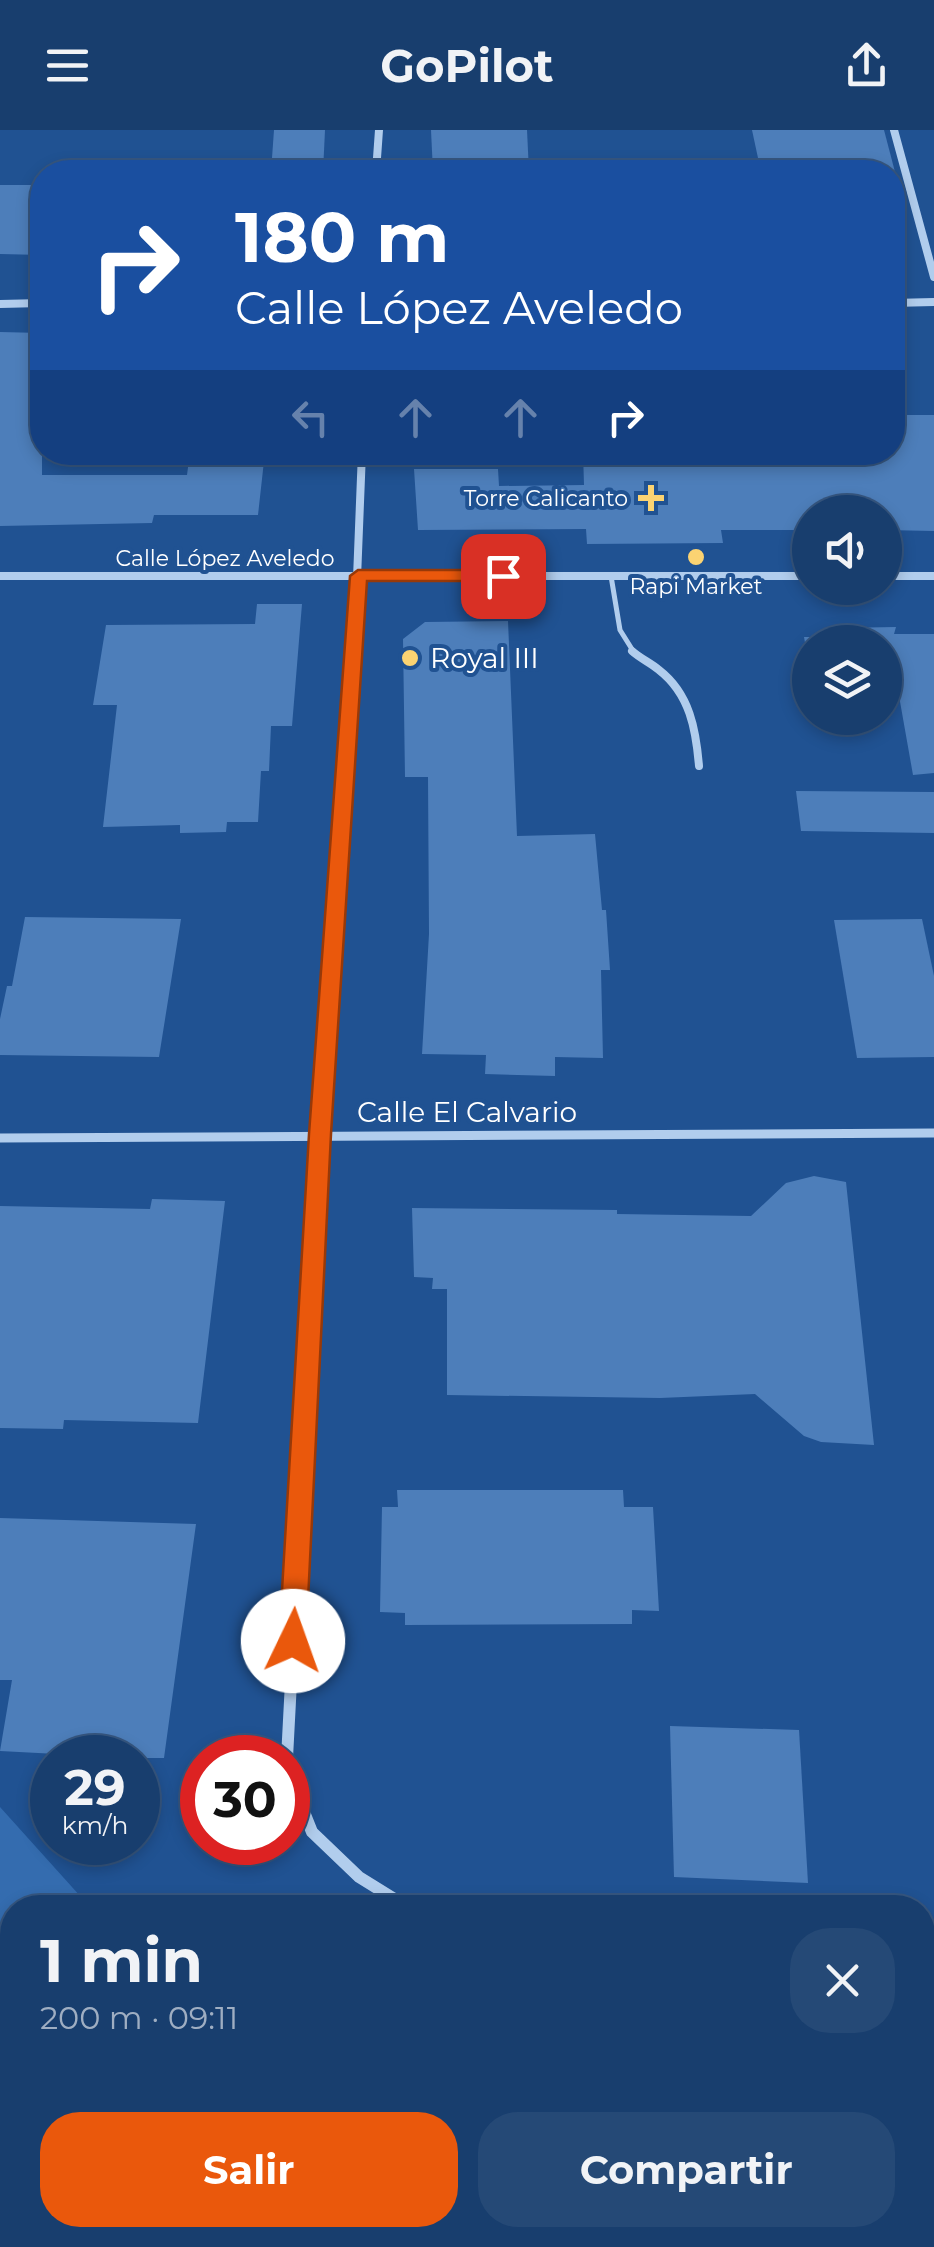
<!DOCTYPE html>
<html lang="es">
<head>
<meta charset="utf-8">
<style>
  :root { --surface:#183e6e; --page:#254976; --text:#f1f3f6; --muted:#9faec2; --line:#365781; --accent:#ea580c }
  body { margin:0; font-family:Montserrat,sans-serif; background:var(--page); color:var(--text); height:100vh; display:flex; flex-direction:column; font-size:38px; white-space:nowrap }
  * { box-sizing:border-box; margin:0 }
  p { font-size:32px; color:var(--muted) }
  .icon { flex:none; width:55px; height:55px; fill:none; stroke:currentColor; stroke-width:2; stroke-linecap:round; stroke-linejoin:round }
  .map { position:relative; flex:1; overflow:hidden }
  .panel { position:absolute; left:0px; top:1765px; width:935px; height:352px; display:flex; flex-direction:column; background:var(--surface); border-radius:40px 40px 0 0; box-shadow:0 5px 15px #0003,0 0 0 2px var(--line) }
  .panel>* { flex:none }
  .hud { position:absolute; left:30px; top:30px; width:875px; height:305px; border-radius:40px; box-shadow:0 5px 15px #0003,0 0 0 2px var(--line); background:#1a4fa0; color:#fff; overflow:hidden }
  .controls { position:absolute; left:792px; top:365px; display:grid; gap:20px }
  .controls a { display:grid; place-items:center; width:110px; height:110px; border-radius:50%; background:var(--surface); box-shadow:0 5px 15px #0003,0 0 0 2px var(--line); font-size:50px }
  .speed { position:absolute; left:30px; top:1605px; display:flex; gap:20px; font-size:50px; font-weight:700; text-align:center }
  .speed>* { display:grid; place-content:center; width:130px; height:130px; border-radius:50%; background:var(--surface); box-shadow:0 5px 15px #0003,0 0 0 2px var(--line); line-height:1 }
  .speed small { font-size:25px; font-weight:400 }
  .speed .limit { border:15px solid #d22; background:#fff; color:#111 }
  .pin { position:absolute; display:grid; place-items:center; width:85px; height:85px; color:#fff; margin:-42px; border-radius:20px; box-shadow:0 5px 15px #0006 }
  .me { position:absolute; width:110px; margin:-55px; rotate:3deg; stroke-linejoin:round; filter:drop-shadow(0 0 8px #0008) }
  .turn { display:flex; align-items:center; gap:35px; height:210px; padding:0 40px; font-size:45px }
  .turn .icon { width:130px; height:130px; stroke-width:2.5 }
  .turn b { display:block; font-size:70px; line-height:85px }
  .lanes { display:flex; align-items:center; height:95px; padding:0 40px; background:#0003; justify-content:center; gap:50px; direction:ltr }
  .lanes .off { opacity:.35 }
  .round { display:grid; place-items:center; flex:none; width:105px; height:105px; border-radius:40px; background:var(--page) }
  .head { display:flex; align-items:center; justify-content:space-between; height:170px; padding:0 40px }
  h1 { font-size:60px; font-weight:700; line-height:75px }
  .cta { display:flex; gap:20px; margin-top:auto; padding:20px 40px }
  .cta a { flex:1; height:115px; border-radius:40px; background:var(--accent); color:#fff; font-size:40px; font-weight:700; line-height:115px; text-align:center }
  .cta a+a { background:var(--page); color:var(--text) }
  header { display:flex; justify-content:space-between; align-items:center; height:130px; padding:0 40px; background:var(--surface); font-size:45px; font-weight:700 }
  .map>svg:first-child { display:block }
  .green { fill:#346caf }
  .building { fill:#4d7eba }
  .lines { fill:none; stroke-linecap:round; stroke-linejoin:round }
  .service-far1 { stroke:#b1cded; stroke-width:5 }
  .service { stroke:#b1cded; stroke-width:8 }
  .minor-far2 { stroke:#b1cded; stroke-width:8 }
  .minor-far1 { stroke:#b1cded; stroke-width:9 }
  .minor { stroke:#b1cded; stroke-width:12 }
  .route { fill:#ea580c; stroke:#983908; stroke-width:2.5 }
  .poi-dot { fill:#fbd372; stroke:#205292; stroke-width:4 }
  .labels { text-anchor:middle; stroke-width:8; stroke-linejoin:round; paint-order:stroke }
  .far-poi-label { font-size:22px; fill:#fff; stroke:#205292; text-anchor:end }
  .far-street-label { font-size:22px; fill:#fff; stroke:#205292 }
  .poi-label { font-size:28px; fill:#fff; stroke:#205292; text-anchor:start }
  .street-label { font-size:28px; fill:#fff; stroke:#205292 }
</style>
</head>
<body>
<header><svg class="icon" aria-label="menu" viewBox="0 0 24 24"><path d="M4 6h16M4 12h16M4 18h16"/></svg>GoPilot<svg class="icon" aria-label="share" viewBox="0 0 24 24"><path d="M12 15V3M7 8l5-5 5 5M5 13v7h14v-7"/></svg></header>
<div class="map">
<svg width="934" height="2117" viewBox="0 0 934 2117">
  <rect width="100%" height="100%" fill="#205292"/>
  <!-- green -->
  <polygon class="green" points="0,1677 90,1777 12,1778 12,2105 292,2105 298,2117 0,2117"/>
  <!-- building -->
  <g class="building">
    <polygon points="274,0 325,0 323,42 271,42"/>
    <polygon points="431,0 527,0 529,42 433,42"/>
    <polygon points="752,0 884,0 895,42 761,42"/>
    <polygon points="0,55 42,55 42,125 0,124"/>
    <polygon points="0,202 42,203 42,345 187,345 190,322 265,322 258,385 154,385 152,393 0,396"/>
    <polygon points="892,285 934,285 934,401 885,400 885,382 810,382 809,400 721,400 723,413 587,414 586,399 418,400 414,339 498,339 499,356 584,355 583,322 892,322"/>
    <polygon points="257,474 302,474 292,596 271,596 269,641 261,641 258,692 227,692 226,702 180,703 180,695 103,697 117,575 93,575 106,495 255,494"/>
    <polygon points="508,491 517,706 595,704 602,780 606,780 610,840 601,840 603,928 555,927 555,946 485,944 486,925 422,924 429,804 428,647 405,647 403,509 425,492"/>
    <polygon points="896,497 894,504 934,504 934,643 913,645 896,549 885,550 885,512 810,512 810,541 804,507 840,507 839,498"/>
    <polygon points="796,661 934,662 934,703 801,701"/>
    <polygon points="25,787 181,789 159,927 0,925 0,889 7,856 12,856"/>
    <polygon points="922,789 934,846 934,927 857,928 834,790"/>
    <polygon points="814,1046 846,1052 874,1315 821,1312 804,1306 755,1264 660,1268 447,1265 447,1159 432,1159 433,1148 414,1147 412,1078 617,1080 617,1084 751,1086 786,1053"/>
    <polygon points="152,1069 225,1071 198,1293 64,1290 63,1299 0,1298 0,1076 150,1079"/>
    <polygon points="397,1360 623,1360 624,1377 653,1377 659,1481 632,1480 632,1494 405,1495 405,1483 380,1482 382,1377 398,1377"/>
    <polygon points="0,1388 196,1394 164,1628 57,1628 57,1624 0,1621 12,1550 0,1550"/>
    <polygon points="670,1596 799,1600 808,1753 674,1747"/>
  </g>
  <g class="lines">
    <!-- service-far1 -->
    <polyline class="service-far1" points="611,446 620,500 635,524"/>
    <!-- service -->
    <path class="service" d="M632 521C641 529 651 533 659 540 690 564 696 600 699 636"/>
    <!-- minor-far2 -->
    <g class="minor-far2">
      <polyline points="894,0 934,147"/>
      <polyline points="376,42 379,0"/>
      <polyline points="892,173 934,172"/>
      <polyline points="0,174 42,173"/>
      <polyline points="0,446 810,446"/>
      <polyline points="885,446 934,446"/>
      <polyline points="354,524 362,322"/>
    </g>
    <!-- minor-far1 -->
    <g class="minor-far1">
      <polyline points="0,1008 934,1003"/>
      <polyline points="309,1212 354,521"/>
    </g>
    <!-- minor -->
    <g class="minor">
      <polyline points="287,1628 309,1210"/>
      <polyline points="288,1642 312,1702 359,1747 409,1778"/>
      <polyline points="922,1800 934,1800"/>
    </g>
  </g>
  <!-- route -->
  <polygon class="route" points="358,440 503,440 512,446 503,451 367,451 331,1004 306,1511 302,1520 293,1524 283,1520 279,1511 309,1004 350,446"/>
  <!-- markers -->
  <g class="poi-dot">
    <path d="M646 353h10v10h10v10h-10v10h-10v-10h-10v-10h10z"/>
    <circle cx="696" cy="427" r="10"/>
    <circle cx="410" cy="528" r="10"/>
  </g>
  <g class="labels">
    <!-- far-poi labels -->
    <g class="far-poi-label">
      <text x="628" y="376">Torre Calicanto</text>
      <text x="696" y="464" text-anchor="middle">Rapi Market</text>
    </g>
    <!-- far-street labels -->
    <g class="far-street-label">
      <text x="225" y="436">Calle López Aveledo</text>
    </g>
    <!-- poi labels -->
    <g class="poi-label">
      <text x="430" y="538">Royal III</text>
    </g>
    <!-- street labels -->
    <g class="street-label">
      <text x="467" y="992">Calle El Calvario</text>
    </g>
  </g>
</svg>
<div class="controls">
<a><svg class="icon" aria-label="sound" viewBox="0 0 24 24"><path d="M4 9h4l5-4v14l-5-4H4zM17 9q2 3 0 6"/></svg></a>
<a><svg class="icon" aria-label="layers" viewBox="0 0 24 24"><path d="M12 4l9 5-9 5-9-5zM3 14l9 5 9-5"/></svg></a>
</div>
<div class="speed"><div>29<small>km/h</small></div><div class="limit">30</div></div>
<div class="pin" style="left:503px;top:446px;background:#d93025"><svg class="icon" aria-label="arrive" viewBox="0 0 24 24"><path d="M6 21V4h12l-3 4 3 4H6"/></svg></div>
<svg class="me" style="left:293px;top:1511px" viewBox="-20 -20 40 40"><circle r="19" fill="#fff"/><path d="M0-13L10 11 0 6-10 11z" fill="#ea580c"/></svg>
<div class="hud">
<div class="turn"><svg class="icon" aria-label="right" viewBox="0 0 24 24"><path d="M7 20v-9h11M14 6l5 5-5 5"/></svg><div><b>180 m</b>Calle López Aveledo</div></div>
<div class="lanes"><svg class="icon off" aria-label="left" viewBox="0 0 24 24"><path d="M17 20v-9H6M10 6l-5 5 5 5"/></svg><svg class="icon off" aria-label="ahead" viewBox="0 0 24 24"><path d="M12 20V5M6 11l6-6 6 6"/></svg><svg class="icon off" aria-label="ahead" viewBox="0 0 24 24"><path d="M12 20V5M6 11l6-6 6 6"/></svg><svg class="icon" aria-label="right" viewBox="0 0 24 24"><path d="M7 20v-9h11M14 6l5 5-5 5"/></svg></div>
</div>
<section class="panel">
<div class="head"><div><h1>1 min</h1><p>200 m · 09:11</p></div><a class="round"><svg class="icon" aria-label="close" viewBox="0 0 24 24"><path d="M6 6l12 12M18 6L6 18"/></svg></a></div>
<div class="cta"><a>Salir</a><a>Compartir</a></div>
</section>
</div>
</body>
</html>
